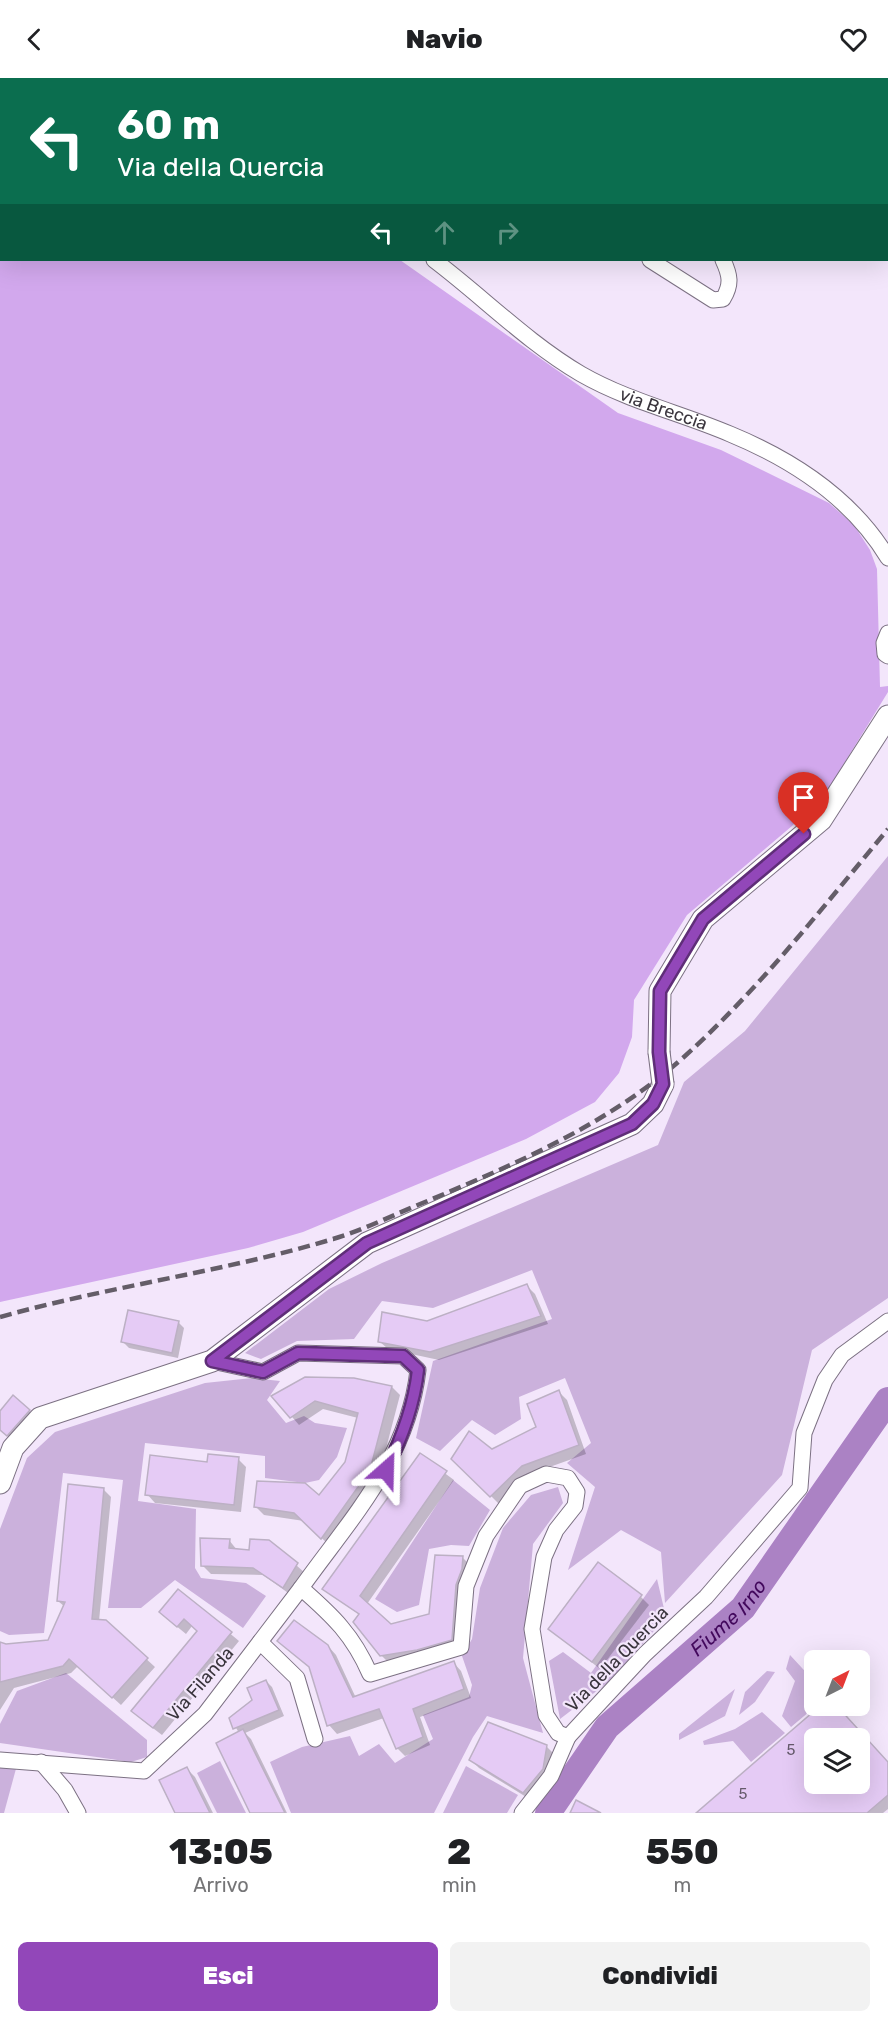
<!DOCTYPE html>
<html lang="it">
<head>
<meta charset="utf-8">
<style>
  :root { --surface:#fff; --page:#f2f2f2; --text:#202124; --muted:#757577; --accent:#9247b9 }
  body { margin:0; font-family:Rubik,sans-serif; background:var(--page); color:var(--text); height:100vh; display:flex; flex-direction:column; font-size:22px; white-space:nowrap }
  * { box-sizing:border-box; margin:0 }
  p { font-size:20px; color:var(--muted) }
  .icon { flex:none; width:33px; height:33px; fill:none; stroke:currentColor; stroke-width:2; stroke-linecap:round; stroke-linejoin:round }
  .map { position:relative; height:1735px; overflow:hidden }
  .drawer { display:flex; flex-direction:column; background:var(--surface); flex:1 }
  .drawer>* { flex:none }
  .guide { position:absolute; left:0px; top:0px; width:888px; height:183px; box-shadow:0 6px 24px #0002; background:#0b6e4f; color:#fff; overflow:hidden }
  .needle { width:39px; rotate:42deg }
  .fabs { position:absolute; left:804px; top:1572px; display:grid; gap:12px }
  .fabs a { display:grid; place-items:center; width:66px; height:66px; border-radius:9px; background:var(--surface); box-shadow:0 6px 24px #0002; font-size:30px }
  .pin { position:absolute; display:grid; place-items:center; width:51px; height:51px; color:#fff; margin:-62px -26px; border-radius:50% 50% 50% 0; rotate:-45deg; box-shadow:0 0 6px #0007 }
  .pin .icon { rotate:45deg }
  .me { position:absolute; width:66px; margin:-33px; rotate:25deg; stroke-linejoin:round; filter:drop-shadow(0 0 4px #0008) }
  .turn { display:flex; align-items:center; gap:21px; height:126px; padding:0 18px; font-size:27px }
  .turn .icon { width:78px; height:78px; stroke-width:2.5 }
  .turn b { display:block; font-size:42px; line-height:51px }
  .lanes { display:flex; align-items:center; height:57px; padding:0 18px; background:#0003; justify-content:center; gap:30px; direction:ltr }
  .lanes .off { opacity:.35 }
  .eta { display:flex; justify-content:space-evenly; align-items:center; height:102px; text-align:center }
  .eta b { font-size:36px; font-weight:800; line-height:42px }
  .action { display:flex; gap:12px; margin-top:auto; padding:12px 18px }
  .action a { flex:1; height:69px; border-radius:9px; background:var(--accent); color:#fff; font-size:24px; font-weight:800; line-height:69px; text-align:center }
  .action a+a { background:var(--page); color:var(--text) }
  header { display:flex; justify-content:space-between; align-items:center; height:78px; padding:0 18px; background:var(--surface); font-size:27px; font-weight:800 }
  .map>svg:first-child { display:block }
  .green { fill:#cbb1dc }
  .forest { fill:#d2a8ed }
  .shadow { fill:#0003; fill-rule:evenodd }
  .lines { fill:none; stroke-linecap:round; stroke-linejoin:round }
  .river { stroke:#ab82c4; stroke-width:26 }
  .building { fill:#e5cbf5; stroke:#bcb0c4; stroke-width:1.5; fill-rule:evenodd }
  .street-casing { stroke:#7c7183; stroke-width:17 }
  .secondary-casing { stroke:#7c7183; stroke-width:23 }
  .street { stroke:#fff; stroke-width:15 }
  .secondary { stroke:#fff; stroke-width:21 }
  .rail { stroke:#645d68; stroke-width:4.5; stroke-dasharray:12 6; stroke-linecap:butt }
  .secondary-bridge-casing { stroke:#7c7183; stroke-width:23; stroke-linecap:butt }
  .secondary-bridge { stroke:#fff; stroke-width:21 }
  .route-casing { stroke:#5f2e78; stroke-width:15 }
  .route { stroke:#9247b9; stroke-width:10 }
  .labels { text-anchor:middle; stroke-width:4.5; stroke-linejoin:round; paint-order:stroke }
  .number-label { font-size:15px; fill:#655a6b }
  .street-label { font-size:18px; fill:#3a353d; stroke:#f3e6fb }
  .water-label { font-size:20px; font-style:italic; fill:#42085c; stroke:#f3e6fb }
</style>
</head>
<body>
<header><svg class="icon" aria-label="back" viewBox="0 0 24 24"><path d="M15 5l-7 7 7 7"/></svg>Navio<svg class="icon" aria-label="heart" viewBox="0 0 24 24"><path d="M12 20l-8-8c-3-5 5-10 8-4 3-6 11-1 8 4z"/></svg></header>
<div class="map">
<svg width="888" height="1735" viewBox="0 0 888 1735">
  <rect width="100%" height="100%" fill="#f3e6fb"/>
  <!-- green -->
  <g class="green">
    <polygon points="888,778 888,1220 812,1272 782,1397 665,1525 661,1474 621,1452 568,1492 595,1409 567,1385 591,1365 565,1300 519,1319 521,1341 495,1357 472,1342 440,1373 416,1360 433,1283 552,1241 532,1192 433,1230 382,1223 354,1261 297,1263 261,1281 245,1275 329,1211 382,1185 658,1067 684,1004 745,953"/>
    <polygon points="252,1300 280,1303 267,1322 286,1345 304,1338 315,1345 347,1350 337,1379 319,1402 305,1405 265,1400 265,1378 145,1365 138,1423 196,1431 195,1490 201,1500 246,1505 266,1518 243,1550 175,1502 141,1530 108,1530 123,1402 63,1395 44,1555 9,1557 0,1553 0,1451 27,1380 55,1354 205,1305"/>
    <polygon points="453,1402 490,1432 469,1468 451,1467 429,1471 419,1527 397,1534 375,1521"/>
    <polygon points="558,1409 563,1425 533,1466 523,1580 543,1655 487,1638 473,1659 434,1735 291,1735 270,1684 302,1669 350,1658 359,1678 379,1666 395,1685 433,1661 423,1637 469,1619 472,1607 462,1578 472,1561 480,1510 503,1450 531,1417"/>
    <polygon points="657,1501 666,1539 611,1602 560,1641 549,1583 563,1574 591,1595"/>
    <polygon points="790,1577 814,1603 816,1628 791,1649 782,1638 795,1603 786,1591"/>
    <polygon points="767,1593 775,1594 755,1624 739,1637 745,1614"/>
    <polygon points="66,1595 147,1662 147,1679 131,1684 0,1665 0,1646 17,1613"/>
    <polygon points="735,1611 725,1638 679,1662 679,1656"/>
    <polygon points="762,1634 785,1655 751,1684 733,1663 704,1667 703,1663 735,1651"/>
    <polygon points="220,1683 246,1735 217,1735 197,1695"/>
    <polygon points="0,1684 17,1687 4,1735 0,1735"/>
    <polygon points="466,1688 518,1717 507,1735 443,1735"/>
  </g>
  <!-- forest -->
  <polygon class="forest" points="0,0 148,1 2,2 2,182 400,182 618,335 721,372 829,425 854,447 870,472 877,491 880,609 888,608 888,614 829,710 792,748 687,837 634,922 632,959 619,995 595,1024 526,1061 303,1154 248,1170 0,1224"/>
  <!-- shadow -->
  <g class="shadow">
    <polygon points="367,0 381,0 383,2 367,2"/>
    <polygon points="527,1208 535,1216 548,1246 439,1282 388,1271 379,1263"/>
    <polygon points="178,1244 184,1250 178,1280 129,1270 123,1264"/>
    <polygon points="392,1309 400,1317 378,1401 330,1468 304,1443 264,1437 256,1429 319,1420 347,1385 358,1340 323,1331 299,1347 274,1318"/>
    <polygon points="559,1314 567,1322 586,1376 530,1396 499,1426 453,1380 491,1373 538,1350"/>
    <polygon points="29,1333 35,1339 13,1363 0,1351 0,1335"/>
    <polygon points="420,1377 454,1402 367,1526 391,1548 430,1537 462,1479 470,1487 459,1569 390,1586 381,1577 360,1537 324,1511"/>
    <polygon points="238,1381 246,1389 241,1434 155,1425 147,1416 208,1386"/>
    <polygon points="103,1411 111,1419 99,1543 106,1544 155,1589 121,1627 78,1588 71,1595 14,1610 0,1632 0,1565 6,1567 49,1564 65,1529 58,1523"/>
    <polygon points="229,1462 237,1472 250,1474 269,1463 305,1495 291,1517 263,1497 211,1496 203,1488"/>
    <polygon points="179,1513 239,1563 162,1657 141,1641 198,1553 192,1548 186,1556 169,1542"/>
    <polygon points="641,1519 649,1527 600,1591 550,1551"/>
    <polygon points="328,1568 336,1577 356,1620 453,1584 461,1593 471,1620 420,1639 430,1667 405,1678 397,1670 384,1640 337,1656 329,1647"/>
    <polygon points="266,1603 272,1609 284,1638 245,1655 251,1661 287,1735 252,1735 239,1655 231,1641 254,1623"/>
    <path d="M823 1628H835L888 1685V1731L883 1735H699ZM814 1660H860V1706H814Z"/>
    <polygon points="546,1668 554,1676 531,1722 479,1690 471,1682"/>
    <polygon points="187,1691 195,1699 213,1735 177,1735"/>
  </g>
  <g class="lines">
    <!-- river -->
    <path class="river" id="s1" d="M548 1735 607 1649 743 1530 888 1322"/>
  </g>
  <!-- building -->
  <g class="building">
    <polygon points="527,1206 541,1238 430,1274 378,1264 382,1234 427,1243"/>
    <polygon points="128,1232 179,1243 172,1275 121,1264"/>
    <polygon points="305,1299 354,1300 392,1308 370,1392 321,1461 294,1435 254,1429 257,1403 305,1405 319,1417 345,1384 358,1335 315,1323 290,1340 271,1318"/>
    <polygon points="559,1312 579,1367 522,1388 490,1419 451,1381 469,1353 492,1371 536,1349 527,1326"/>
    <polygon points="13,1317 30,1332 7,1358 0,1352 0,1333"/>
    <polygon points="420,1375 447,1393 360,1518 391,1546 429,1536 435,1477 463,1478 462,1491 456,1507 452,1562 417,1572 380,1578 353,1544 359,1536 322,1511"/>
    <polygon points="208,1376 239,1379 234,1427 145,1417 150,1377 207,1384"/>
    <polygon points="68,1406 104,1410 92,1541 106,1542 148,1580 112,1620 69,1581 63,1588 0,1604 0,1564 6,1566 48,1562 65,1524 57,1523"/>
    <polygon points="200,1460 230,1461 229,1470 249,1472 250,1461 269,1462 298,1485 283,1510 253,1490 201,1488"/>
    <polygon points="598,1484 642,1517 592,1584 548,1551"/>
    <polygon points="178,1511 232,1554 153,1650 131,1633 197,1553 184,1541 177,1549 159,1534"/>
    <polygon points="294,1542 328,1567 353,1619 454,1583 464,1611 413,1631 423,1659 396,1671 379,1631 327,1648 309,1589 277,1563"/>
    <polygon points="266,1602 279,1632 233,1651 229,1640 252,1622 247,1610"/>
    <path d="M820 1628H837L888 1684V1717L867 1735H696ZM814 1660H860V1706H814Z"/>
    <polygon points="488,1644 547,1667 543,1691 523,1715 469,1682"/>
    <polygon points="243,1651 285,1735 250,1735 216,1665"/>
    <polygon points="187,1689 210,1735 175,1735 159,1702"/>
    <polygon points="576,1722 601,1735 570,1735"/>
  </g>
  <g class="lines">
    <!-- street casing -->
    <g class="street-casing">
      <g id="street">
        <polyline points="200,0 202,2"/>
        <polyline points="692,0 695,2"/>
        <polyline points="420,2 420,0"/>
        <path id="s2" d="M434 182C483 219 528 265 581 296 628 323 681 335 730 356 793 382 852 420 888 480"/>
        <path d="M650 182 713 222 723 221C732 206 730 197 723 182"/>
        <polyline points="888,555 884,565 885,576 888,578"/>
        <path d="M212 1283 263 1294 298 1275 403 1278 418 1292C408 1381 351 1440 301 1510 333 1538 353 1557 370 1596L461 1569 466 1508 486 1458 520 1408 546 1396 568 1400 577 1414 575 1428 556 1452 544 1479 532 1551 546 1637 558 1655 568 1659 645 1576 706 1519 800 1410 804 1355 825 1302 842 1277 888 1243"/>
        <polyline points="260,1564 297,1600 315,1661"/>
        <polyline points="0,1682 144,1693 205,1636 301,1510"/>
        <polyline points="41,1684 65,1712 78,1735"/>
        <polyline points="522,1735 551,1698 568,1659"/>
      </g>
    </g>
    <!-- secondary casing -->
    <g class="secondary-casing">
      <g id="secondary">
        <polyline points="813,0 816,2"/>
        <polyline points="886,56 888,59"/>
        <polyline points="659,974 660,913 703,841 821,742 888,638"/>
        <polyline points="0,1405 13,1370 40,1340 212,1283 367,1165 632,1046 653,1026 663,1006"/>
      </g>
    </g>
    <!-- street -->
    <use href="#street" class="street"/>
    <!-- secondary -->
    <use href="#secondary" class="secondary"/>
    <!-- rail -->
    <path class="rail" d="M0 1239C110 1208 223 1194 333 1161 364 1152 395 1136 425 1124 518 1085 609 1046 685 978 760 910 823 829 888 751"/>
    <!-- secondary-bridge casing -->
    <g class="secondary-bridge-casing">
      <polyline id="secondary-bridge" points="659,974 663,1006"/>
    </g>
    <!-- secondary-bridge -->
    <use href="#secondary-bridge" class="secondary-bridge"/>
  </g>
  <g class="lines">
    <!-- route casing -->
    <g class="route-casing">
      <path id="route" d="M386 1392C402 1360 414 1328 418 1292L403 1278 298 1275 263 1294 212 1283 367 1165 632 1046 653 1026 663 1006 659 974 660 913 703 841 804 756"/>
    </g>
    <!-- route -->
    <use href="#route" class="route"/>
  </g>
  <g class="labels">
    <!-- number labels -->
    <g class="number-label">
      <text x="791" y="1677">5</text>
      <text x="743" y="1721">5</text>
    </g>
    <!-- street labels -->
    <g class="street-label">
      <text dy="6" stroke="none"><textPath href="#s2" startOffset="276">via Breccia</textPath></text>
      <text transform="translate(617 1581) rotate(-46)" y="6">Via della Quercia</text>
      <text transform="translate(200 1606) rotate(-49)" y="6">Via Filanda</text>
    </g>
    <!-- water labels -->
    <g class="water-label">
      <text dy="7" stroke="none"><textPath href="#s1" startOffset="268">Fiume Irno</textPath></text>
    </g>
  </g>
</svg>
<div class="fabs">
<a><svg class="needle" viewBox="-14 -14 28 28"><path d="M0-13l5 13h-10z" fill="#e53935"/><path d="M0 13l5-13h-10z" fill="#757577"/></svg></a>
<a><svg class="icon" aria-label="layers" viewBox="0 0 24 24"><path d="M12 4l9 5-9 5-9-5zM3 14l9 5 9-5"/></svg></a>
</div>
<div class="pin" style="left:804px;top:756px;background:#d93025"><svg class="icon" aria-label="arrive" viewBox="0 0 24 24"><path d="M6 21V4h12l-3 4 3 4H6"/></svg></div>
<svg class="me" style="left:386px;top:1392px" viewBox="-20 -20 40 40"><path d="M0-17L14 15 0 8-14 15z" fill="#9247b9" stroke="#fff" stroke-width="4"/></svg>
<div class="guide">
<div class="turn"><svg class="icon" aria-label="left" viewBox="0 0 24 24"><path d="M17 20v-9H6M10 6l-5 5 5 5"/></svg><div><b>60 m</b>Via della Quercia</div></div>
<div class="lanes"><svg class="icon" aria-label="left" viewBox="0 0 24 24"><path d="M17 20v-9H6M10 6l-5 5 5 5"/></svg><svg class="icon off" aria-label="ahead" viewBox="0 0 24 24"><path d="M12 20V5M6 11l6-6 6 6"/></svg><svg class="icon off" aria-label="right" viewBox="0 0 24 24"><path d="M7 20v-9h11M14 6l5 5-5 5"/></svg></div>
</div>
</div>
<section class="drawer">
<div class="eta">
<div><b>13:05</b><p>Arrivo</p></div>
<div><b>2</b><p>min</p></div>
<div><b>550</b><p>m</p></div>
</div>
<div class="action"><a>Esci</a><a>Condividi</a></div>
</section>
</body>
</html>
